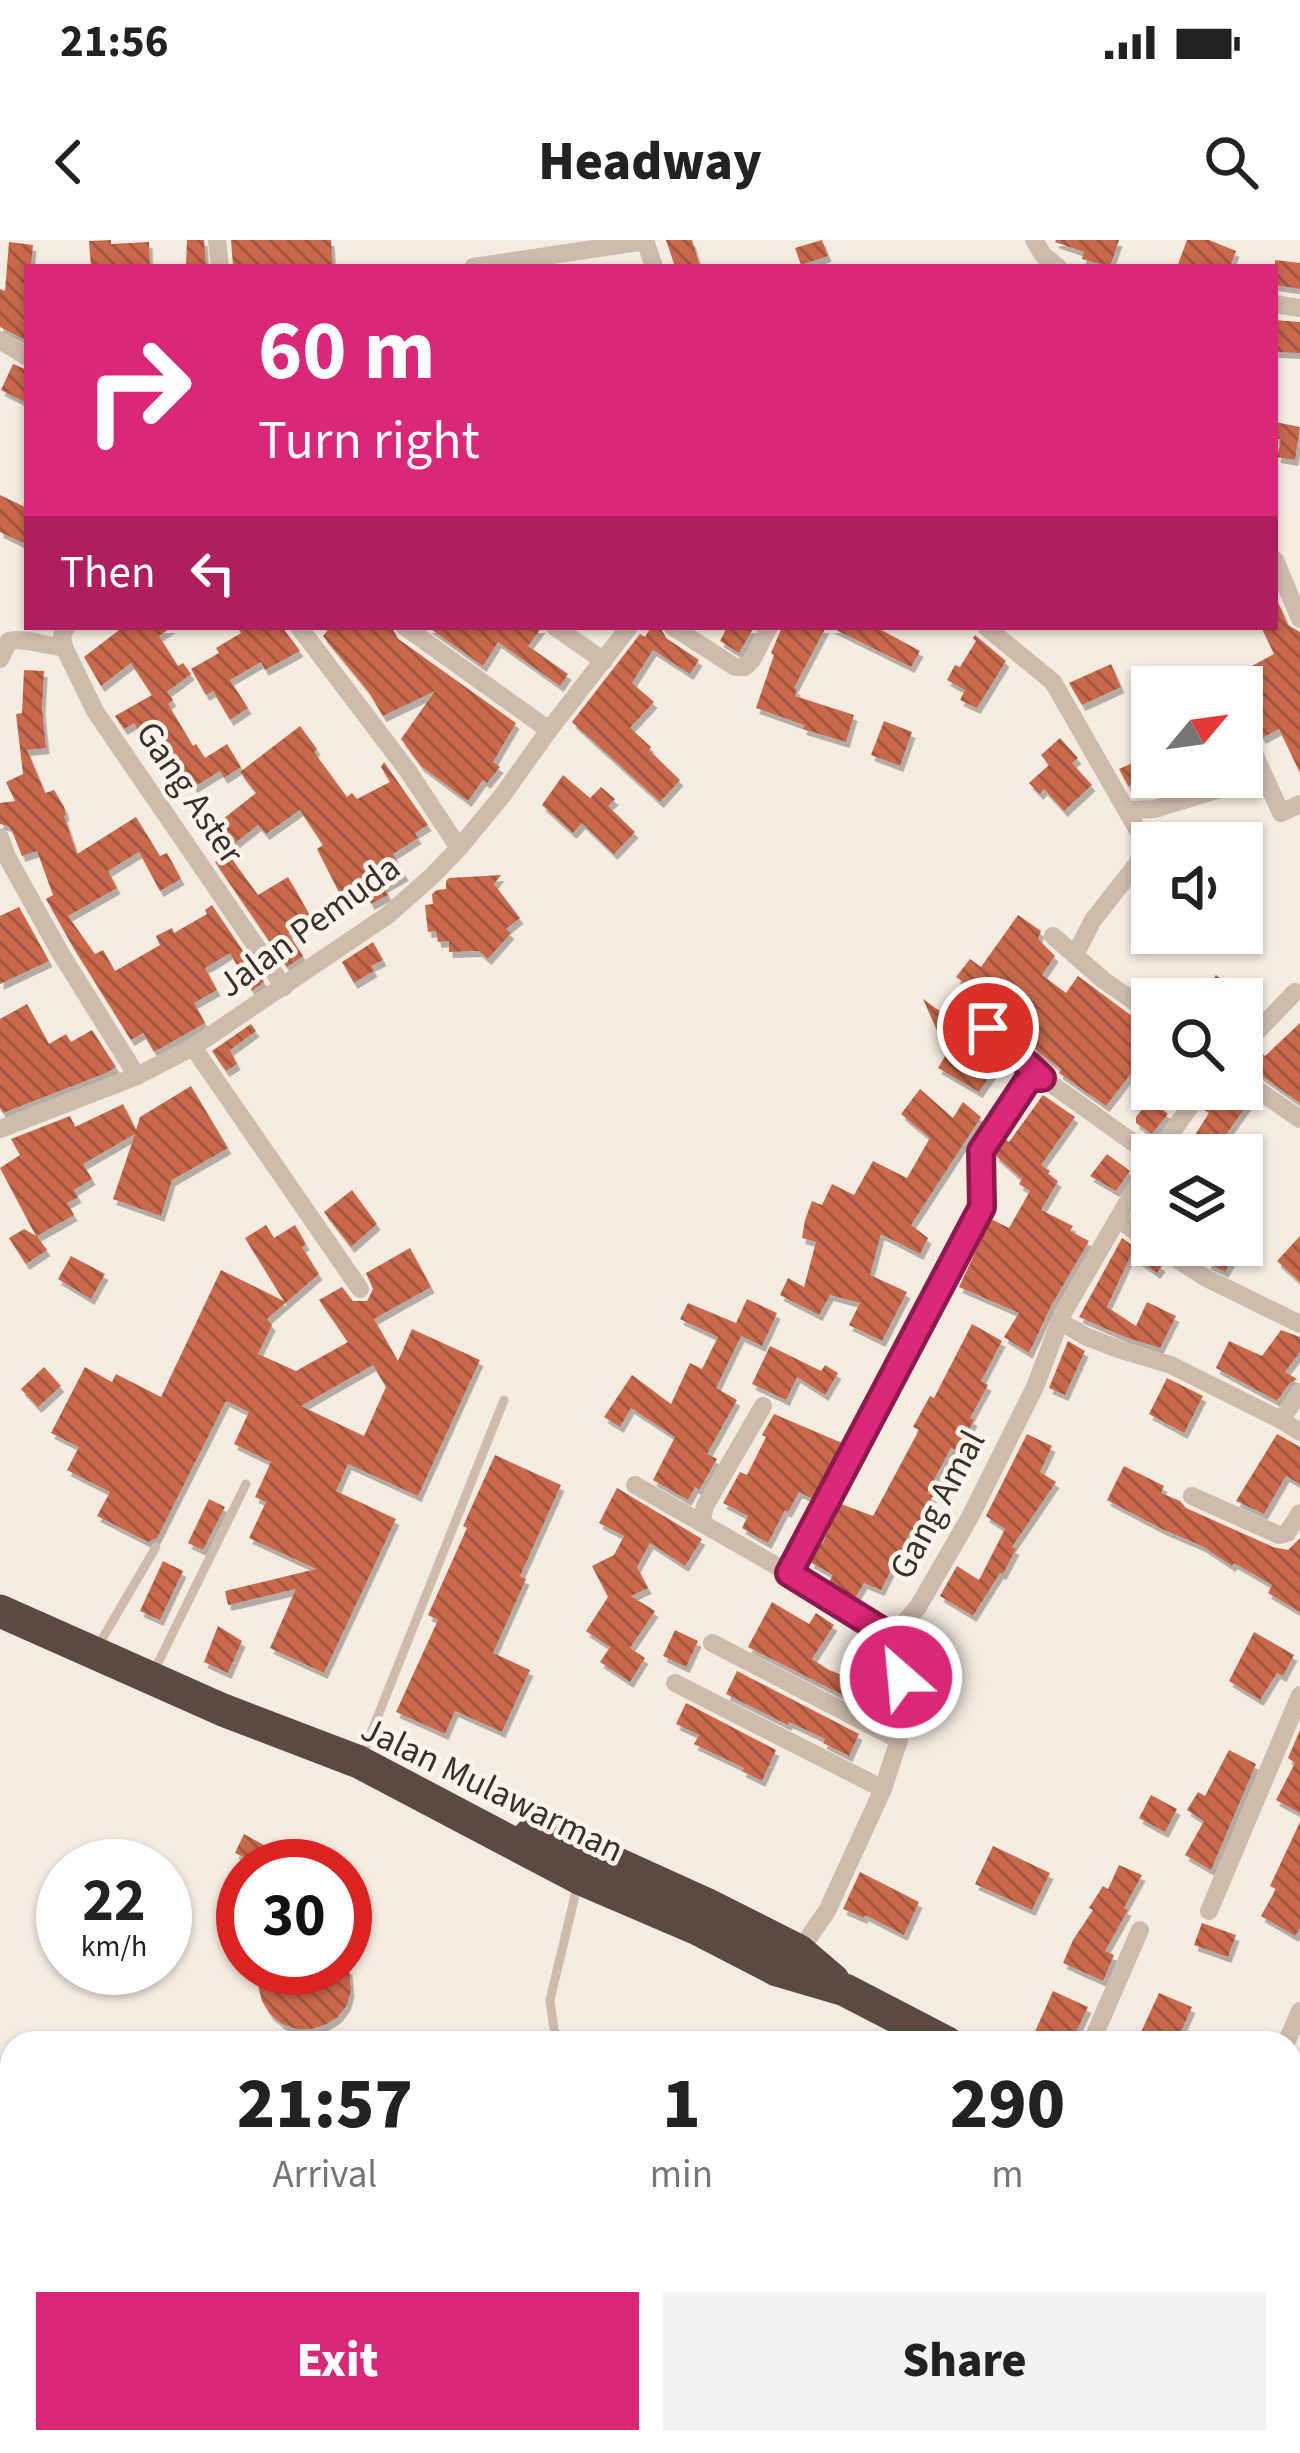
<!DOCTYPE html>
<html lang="en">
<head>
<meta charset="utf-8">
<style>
  :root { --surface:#fff; --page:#f2f2f2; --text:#222; --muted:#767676; --accent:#db2777 }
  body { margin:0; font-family:"Source Sans 3",sans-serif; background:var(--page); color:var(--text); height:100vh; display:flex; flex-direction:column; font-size:45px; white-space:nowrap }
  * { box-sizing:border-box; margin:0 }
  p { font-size:39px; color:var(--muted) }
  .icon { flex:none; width:66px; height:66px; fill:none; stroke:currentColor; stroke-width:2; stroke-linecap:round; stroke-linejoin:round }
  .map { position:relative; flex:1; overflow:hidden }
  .sheet { position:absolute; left:0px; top:1791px; width:1302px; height:423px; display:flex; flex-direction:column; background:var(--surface); border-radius:36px 36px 0 0; box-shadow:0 3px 9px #0004 }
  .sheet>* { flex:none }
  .hud { position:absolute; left:24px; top:24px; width:1254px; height:366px; border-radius:0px; box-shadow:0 3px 9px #0004; background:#db2777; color:#fff; overflow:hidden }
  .needle { width:78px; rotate:61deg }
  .controls { position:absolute; left:1131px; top:426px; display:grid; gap:24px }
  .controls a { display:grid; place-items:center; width:132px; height:132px; border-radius:0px; background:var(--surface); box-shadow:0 3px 9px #0004; font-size:60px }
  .speed { position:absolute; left:36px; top:1599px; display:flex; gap:24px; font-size:60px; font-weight:700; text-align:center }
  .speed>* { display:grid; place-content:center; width:156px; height:156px; border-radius:50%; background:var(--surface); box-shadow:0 3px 9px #0004; line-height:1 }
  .speed small { font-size:30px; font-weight:400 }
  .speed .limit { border:18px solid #d22; background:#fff; color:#111 }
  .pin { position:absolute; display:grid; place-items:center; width:102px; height:102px; color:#fff; margin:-51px; border:6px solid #fff; border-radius:50%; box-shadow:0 3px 12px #0007 }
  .me { position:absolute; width:132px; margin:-66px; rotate:333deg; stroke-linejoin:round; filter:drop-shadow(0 0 9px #0008) }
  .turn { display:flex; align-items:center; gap:42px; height:252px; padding:0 36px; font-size:54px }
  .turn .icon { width:156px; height:156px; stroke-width:2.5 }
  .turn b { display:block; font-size:84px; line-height:102px }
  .then { display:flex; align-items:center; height:114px; padding:0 36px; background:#0003; gap:24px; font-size:45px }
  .eta { display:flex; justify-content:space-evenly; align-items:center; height:204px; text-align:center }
  .eta b { font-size:72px; font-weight:800; line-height:84px }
  .button { display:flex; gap:24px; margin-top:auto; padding:24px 36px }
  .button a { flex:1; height:138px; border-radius:0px; background:var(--accent); color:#fff; font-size:48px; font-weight:800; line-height:138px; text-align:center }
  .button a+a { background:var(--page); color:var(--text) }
  .status { display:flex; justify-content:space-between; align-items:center; height:84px; padding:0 60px; background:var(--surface); direction:ltr }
  .status svg { height:33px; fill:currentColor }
  header { display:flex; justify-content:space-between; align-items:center; height:156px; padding:0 36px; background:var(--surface); font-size:54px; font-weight:800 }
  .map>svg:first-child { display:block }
  .building { fill:url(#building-back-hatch); fill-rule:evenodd; filter:url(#shadow) }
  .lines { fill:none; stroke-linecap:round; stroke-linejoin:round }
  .lane { stroke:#cdbbac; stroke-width:9 }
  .street { stroke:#cdbbac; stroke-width:18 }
  .highway { stroke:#5c4a42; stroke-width:33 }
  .route-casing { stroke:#8e194d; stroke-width:30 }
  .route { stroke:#db2777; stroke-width:21 }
  .labels { text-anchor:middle; stroke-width:9; stroke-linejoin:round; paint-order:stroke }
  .street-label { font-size:36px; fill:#3b302b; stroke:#fbf5ee }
</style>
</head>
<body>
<div class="status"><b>21:56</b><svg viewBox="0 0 49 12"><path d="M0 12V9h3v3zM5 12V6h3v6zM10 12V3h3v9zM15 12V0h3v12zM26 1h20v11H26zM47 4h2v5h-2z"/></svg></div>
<header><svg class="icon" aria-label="back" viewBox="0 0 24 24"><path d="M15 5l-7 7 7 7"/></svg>Headway<svg class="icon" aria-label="search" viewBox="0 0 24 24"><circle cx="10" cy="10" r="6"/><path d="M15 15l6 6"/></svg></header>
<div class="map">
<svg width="1300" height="2213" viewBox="0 0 1300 2213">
  <defs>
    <pattern id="building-back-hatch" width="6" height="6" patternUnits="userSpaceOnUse" patternTransform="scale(3)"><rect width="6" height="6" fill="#c8694b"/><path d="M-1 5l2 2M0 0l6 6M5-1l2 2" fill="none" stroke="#a4573f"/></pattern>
    <filter id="shadow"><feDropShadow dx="3.5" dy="6" stdDeviation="0" flood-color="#0004"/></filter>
  </defs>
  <rect width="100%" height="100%" fill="#f4ebe1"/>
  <!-- building -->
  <g class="building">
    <polygon points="111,0 111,4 149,2 150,27 91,27 89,1"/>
    <polygon points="187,0 204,0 206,26 186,25"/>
    <polygon points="231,0 331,0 333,27 233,26"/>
    <polygon points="666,0 692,0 700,27 675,27"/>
    <polygon points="822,0 828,16 801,25 795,8"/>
    <polygon points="1056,0 1119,0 1110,27 1082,19 1084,12 1055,2"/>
    <polygon points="1187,0 1209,0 1236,11 1230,27 1177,27"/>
    <polygon points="9,2 33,5 31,27 27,27 27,101 0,87 0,49 5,51"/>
    <polygon points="1275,20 1300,23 1300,49 1275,45"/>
    <polygon points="1275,80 1300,82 1300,113 1275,112"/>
    <polygon points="13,124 27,130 27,163 1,150"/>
    <polygon points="1275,182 1300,187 1295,220 1277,217 1281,199 1275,199"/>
    <polygon points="0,255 27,268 27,294 23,303 0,292"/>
    <polygon points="1277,360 1288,385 1300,392 1300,533 1279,489 1262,498 1254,480 1245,474 1242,447 1214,447 1274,414 1261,387 1275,387"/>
    <polygon points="123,387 172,387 159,396 178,426 183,423 191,434 167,452 173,460 168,464 193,506 196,504 205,518 227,504 241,527 224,538 220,531 194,547 187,536 171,545 163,531 179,522 164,497 148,507 134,483 124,489 115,476 152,455 131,423 101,446 84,417"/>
    <polygon points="237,387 282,387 300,411 265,430 261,422 230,440 248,468 230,480 213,451 206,455 191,429 219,413 216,408 241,393"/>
    <polygon points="330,387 392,387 397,398 516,483 493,522 500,527 487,543 483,540 468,561 421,526 401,499 435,451 383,476 368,451 323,396"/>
    <polygon points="428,387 542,387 528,406 568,434 560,446 498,402 483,426"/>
    <polygon points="651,387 660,387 666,398 699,420 690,434 653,410 632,443 654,462 630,488 651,507 649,510 680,540 660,562 572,482 640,394 645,397"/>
    <polygon points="727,387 754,387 739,413 720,401"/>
    <polygon points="782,387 826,387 794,448 797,449 795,456 854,475 846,502 803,489 804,485 756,468 774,415 771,413"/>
    <polygon points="830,387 876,387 920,411 911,427"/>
    <polygon points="975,395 1006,421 977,468 960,460 965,450 947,440 955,425 960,427 976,401 973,398"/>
    <polygon points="1111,424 1121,447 1082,465 1069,443"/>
    <polygon points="24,430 44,431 42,469 46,508 27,510 45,553 54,550 64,567 66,575 64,576 77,614 136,577 160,616 167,613 181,639 160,651 139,612 108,631 117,648 68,676 95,714 103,710 115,731 160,705 156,696 172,688 174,693 207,674 205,670 212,665 264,742 252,751 230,713 205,728 217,750 194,763 205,783 154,812 143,793 131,800 73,707 46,659 53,655 37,611 22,616 12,591 8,586 0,584 0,563 15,561 6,542 23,534 16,474 22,473"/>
    <polygon points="884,481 912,492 900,526 871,515"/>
    <polygon points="300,486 317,509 314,512 347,557 352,553 357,559 390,542 381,527 384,522 428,585 415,593 418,598 393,614 405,635 384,647 388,655 371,664 365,651 344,662 317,609 323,605 300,570 266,594 258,585 225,611 209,590 256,553 240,532"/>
    <polygon points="1060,498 1078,518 1072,523 1092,545 1064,571 1044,549 1040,554 1029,543 1049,525 1041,515"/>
    <polygon points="1152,514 1152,535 1128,546 1119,529"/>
    <polygon points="563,535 590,558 601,547 615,559 608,566 635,592 614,614 582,583 573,593 542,565"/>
    <polygon points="227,612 258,655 288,637 312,679 288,693 303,716 287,727 215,622"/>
    <polygon points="501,635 494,644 520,678 506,689 511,693 488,719 479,711 449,712 449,701 438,702 436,691 428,692 425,665 433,664 432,654 437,650 446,649 446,641 449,638"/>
    <polygon points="19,667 49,721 0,744 0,676"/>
    <polygon points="1018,675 1041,691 1038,699 1055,716 1042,735 1066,753 1078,736 1144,785 1152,787 1152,798 1137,820 1140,822 1106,866 1059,833 1061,829 1033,808 1035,804 959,748 967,745 956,737 970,719 981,727"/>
    <polygon points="373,702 383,720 371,726 374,731 354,743 342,722"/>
    <polygon points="1216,735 1249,759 1199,759"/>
    <polygon points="923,759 965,789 976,816 985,804 1002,819 979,852 938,828 947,813"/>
    <polygon points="27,764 49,804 66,794 71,802 92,790 116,827 106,833 3,873 0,868 0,779"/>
    <polygon points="1300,783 1300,863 1242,822 1258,809 1265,816"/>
    <polygon points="251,784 256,791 230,810 237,824 226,831 212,811"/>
    <polygon points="191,846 228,908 172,940 161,976 113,959 135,894 83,924 92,939 74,950 78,957 67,963 74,975 37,996 47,1010 26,1024 9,998 24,989 36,996 0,928 20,915 11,899 70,876 75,887 123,864 136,890 140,877"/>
    <polygon points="920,849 953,878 963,862 981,877 911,985 928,998 920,1014 881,994 870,1035 907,1052 882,1101 849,1085 860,1063 830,1055 819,1075 780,1055 788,1038 804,1047 816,1002 802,998 805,980 812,961 822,965 832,944 854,955 873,921 907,938 930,898 901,874"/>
    <polygon points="1216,849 1233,849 1250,861 1218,906 1232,915 1182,915 1209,873 1204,870"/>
    <polygon points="1043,855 1075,877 1041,925 1050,931 1048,934 1058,941 1041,970 1073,986 1070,991 1089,1001 1051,1066 1029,1113 1004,1097 1019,1073 959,1047 991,979 1009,988 1030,951 1019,944 1022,939 995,915 1005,899 1009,902"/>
    <polygon points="1150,859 1168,874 1152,894 1136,883 1136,877"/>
    <polygon points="1107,914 1130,931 1116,951 1090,936"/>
    <polygon points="352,950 377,984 351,1007 324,972"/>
    <path d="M266 985 274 998 295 985 306 1004 302 1007 319 1034 267 1079 272 1085 258 1114 296 1131 348 1102 319 1060 342 1047 353 1061H367L373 1049 366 1033 410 1008 431 1047 374 1079 398 1121 412 1089 480 1120 418 1256 348 1224 336 1251 396 1279 324 1433 270 1408 296 1349 228 1365 225 1351 316 1329 249 1298 266 1262 255 1257 271 1222 234 1204 249 1172 226 1161 157 1298 148 1302 97 1276 110 1252 67 1230 79 1207 51 1193 85 1127 112 1142 116 1134 161 1157 221 1030 284 1061 245 998ZM373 1125 386 1147 364 1196 301 1166Z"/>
    <polygon points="1300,996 1300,1042 1277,1021"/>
    <polygon points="1122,998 1162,1026 1157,1033 1131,1015 1107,1067 1136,1086 1147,1062 1176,1076 1160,1108 1125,1097 1079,1077"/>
    <polygon points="1217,1005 1240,1005 1225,1032 1207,1023"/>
    <polygon points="71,1016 105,1034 91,1059 58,1039"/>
    <polygon points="747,1059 777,1073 762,1106 741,1096 716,1148 737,1160 707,1214 717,1219 699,1250 695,1247 688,1260 653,1240 675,1197 631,1168 620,1187 604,1177 632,1135 671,1164 690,1123 702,1129 718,1097 680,1079 688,1063 736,1083"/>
    <polygon points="972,1084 1002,1101 981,1141 988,1145 970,1178 974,1180 958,1211 951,1208 927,1253 933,1256 914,1291 911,1290 881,1350 864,1343 855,1358 829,1342 833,1335 810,1322 820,1303 822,1304 841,1264 873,1276 919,1190 913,1187 930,1156 934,1158"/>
    <polygon points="1281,1090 1300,1097 1300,1112 1285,1132 1297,1139 1289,1144 1277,1161 1216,1128 1229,1101 1262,1116"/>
    <polygon points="1068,1101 1085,1111 1065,1155 1049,1148"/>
    <polygon points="770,1106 821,1131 825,1125 838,1133 825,1155 797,1137 786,1160 752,1144"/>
    <polygon points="44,1127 61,1146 38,1167 21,1149"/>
    <polygon points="1167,1138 1203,1156 1184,1193 1149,1174"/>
    <polygon points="774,1174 842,1203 813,1259 799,1252 788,1272 785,1270 768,1303 742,1288 748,1276 723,1263 740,1232 747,1235 766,1197 762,1195"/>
    <polygon points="1027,1194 1052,1206 1040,1232 1056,1242 1012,1307 1016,1309 1003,1334 1000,1333 973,1376 940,1356 957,1326 979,1340 1005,1289 986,1276"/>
    <polygon points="1277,1194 1300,1207 1300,1244 1286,1236 1264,1274 1236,1261"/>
    <polygon points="495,1215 561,1245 520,1336 526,1339 493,1413 530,1430 502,1492 455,1471 445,1494 396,1472 438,1380 428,1375 467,1288 463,1286"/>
    <polygon points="1124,1226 1164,1246 1161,1253 1180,1261 1186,1268 1273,1307 1288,1310 1300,1298 1300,1372 1268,1353 1272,1345 1234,1323 1232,1326 1202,1306 1162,1289 1107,1260"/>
    <polygon points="617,1248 702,1299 685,1326 650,1303 637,1327 648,1348 631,1356 655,1371 630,1408 645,1418 630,1442 600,1422 610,1407 586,1391 608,1357 592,1326 614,1315 624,1296 599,1283"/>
    <polygon points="209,1259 225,1267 203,1310 188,1303"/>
    <polygon points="163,1321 183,1331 160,1380 140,1371"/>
    <polygon points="772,1362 809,1384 816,1373 834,1385 812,1419 829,1430 857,1441 866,1419 885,1427 886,1432 868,1468 748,1407"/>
    <polygon points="218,1386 242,1401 228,1433 204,1422"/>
    <polygon points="675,1390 698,1401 686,1427 663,1416"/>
    <polygon points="1254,1392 1294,1415 1283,1436 1277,1433 1260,1460 1229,1441"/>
    <polygon points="910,1399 951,1424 933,1454 915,1442 925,1426 910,1417 907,1404"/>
    <polygon points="737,1431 859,1494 849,1516 823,1503 825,1499 789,1482 788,1485 726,1454"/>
    <polygon points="686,1463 776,1510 762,1541 742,1531 744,1528 694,1504 699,1495 676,1484"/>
    <polygon points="1300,1490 1300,1573 1276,1560 1295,1523 1288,1518"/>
    <polygon points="1229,1510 1256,1524 1211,1630 1185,1615 1204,1581 1187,1570 1198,1552 1205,1556"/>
    <polygon points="1151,1555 1177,1569 1165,1592 1139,1578"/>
    <polygon points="1300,1582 1300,1688 1295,1696 1261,1676 1276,1649 1270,1646"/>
    <polygon points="244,1594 271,1609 262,1626 235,1613"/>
    <polygon points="993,1606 1050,1633 1032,1670 975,1644"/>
    <polygon points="1119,1625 1142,1635 1124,1668 1128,1670 1105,1711 1114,1715 1103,1741 1063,1723 1073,1700 1093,1670 1089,1668 1103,1646 1108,1649"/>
    <polygon points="860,1632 919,1662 904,1695 865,1675 864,1678 843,1669"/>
    <polygon points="1202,1683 1236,1695 1228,1717 1194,1705"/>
    <polygon points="260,1728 349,1728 351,1751 347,1765 338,1777 325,1785 311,1789 297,1789 282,1784 270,1774 262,1761 258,1745"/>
    <polygon points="1053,1751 1088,1767 1071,1803 1030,1803"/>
    <polygon points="1159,1753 1192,1767 1176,1803 1136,1803"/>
  </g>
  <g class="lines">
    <!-- lane -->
    <g class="lane">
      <polyline points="98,1406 156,1307"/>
      <polyline points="153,1433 246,1244"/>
      <polyline points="361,1518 504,1160"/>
      <polyline points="556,1803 550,1760 578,1643"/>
      <polyline points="136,2213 147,2202"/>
    </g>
    <!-- street -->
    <g class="street">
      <polyline points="217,0 220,27"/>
      <polyline points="645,0 654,27"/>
      <polyline points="1034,0 1043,15 1058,27"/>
      <polyline points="473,27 646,1"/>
      <polyline points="1275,64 1300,68"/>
      <polyline points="0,100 27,117"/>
      <polyline points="1275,320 1300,379"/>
      <polyline points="66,387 62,396 64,407 95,471 284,747"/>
      <polyline points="299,387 408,531 459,608"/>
      <polyline points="405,387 549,490"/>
      <polyline points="555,387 604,421"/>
      <polyline points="673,387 735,427 745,427 752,420 769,387"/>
      <polyline points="986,387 1053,442 1140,594 1143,609 1137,624 1093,680 1075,715"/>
      <path d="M0 419 9 401C26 397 46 407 64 407"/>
      <polyline points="1242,487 1281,573 1300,564"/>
      <polyline points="1127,570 1155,569 1243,542"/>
      <polyline points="0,597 7,617 61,714 137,836"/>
      <polyline points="1053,696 1102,739 1152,774"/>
      <polyline points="988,788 1043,838"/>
      <polyline points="193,807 360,1049"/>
      <polyline points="1242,807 1295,752"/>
      <polyline points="1242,839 1300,879"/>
      <polyline points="0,889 137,836 193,807 388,675 432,636 459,608 502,556 549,490 629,387"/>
      <polyline points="1155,915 1203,849"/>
      <polyline points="1118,979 1152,1003"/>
      <polyline points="1155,1005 1206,1038 1300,1084"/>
      <polyline points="1059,1081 1087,1097 1121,1110 1171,1125 1281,1180 1300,1192"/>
      <polyline points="1281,1180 1300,1152"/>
      <polyline points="635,1245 789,1333 892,1397"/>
      <polyline points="1192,1256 1279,1295 1287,1293 1300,1273"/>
      <polyline points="701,1283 705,1266 763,1166"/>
      <polyline points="789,1333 982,967 981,911 1026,843 1033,837 1043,838 1152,916"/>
      <polyline points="892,1397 918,1367 970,1277 1035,1147 1063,1073 1152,920"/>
      <polyline points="712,1403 899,1500"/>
      <polyline points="675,1443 883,1549"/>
      <polyline points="1209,1671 1300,1455"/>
      <polyline points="799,1711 827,1671 883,1549 899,1500 901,1437 892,1397"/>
      <polyline points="1091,1803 1140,1690"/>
      <polyline points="1286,1803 1300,1771"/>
      <polyline points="1290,1937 1300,1921"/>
    </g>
    <!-- highway -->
    <g class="highway">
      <polyline points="0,1371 223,1470 359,1522 579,1638 698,1689 777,1730 845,1750 947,1803"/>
      <polyline points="530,1595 611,1621 708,1665 799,1711 833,1740"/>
      <polyline points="1290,1971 1300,1976"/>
    </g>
  </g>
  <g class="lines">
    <!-- route casing -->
    <g class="route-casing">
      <polyline id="route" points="901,1437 892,1397 789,1333 982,967 981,911 1026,843 1033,838 1042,838 988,788"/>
    </g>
    <!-- route -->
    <use href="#route" class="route"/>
  </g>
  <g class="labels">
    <!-- street labels -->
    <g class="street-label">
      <text transform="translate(191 552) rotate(56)" y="13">Gang Aster</text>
      <text transform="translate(308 685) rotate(-36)" y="13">Jalan Pemuda</text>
      <text transform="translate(936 1264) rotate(-62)" y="13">Gang Amal</text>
      <text transform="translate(493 1548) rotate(26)" y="13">Jalan Mulawarman</text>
    </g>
  </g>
</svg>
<div class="controls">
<a><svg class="needle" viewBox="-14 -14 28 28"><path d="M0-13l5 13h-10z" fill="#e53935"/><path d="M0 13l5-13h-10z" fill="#767676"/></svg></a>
<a><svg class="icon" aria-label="sound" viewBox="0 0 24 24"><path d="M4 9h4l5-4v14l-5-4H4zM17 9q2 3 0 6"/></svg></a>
<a><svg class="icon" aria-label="search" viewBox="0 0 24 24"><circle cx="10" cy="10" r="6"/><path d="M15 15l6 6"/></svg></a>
<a><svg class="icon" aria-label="layers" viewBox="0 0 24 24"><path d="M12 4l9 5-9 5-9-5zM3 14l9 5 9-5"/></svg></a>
</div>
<div class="speed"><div>22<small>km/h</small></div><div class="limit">30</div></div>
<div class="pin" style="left:988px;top:788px;background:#d93025"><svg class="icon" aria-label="arrive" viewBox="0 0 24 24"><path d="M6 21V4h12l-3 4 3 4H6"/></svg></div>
<svg class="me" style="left:901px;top:1437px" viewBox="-20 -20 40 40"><circle r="17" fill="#db2777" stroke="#fff" stroke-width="3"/><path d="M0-11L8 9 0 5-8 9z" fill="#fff"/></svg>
<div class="hud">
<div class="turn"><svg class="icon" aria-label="right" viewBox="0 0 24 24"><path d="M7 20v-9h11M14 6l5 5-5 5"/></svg><div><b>60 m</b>Turn right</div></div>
<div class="then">Then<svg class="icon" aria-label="left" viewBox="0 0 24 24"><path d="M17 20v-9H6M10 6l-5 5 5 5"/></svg></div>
</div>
<section class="sheet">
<div class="eta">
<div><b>21:57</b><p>Arrival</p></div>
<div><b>1</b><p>min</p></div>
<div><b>290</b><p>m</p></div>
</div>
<div class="button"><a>Exit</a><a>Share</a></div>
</section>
</div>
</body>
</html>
